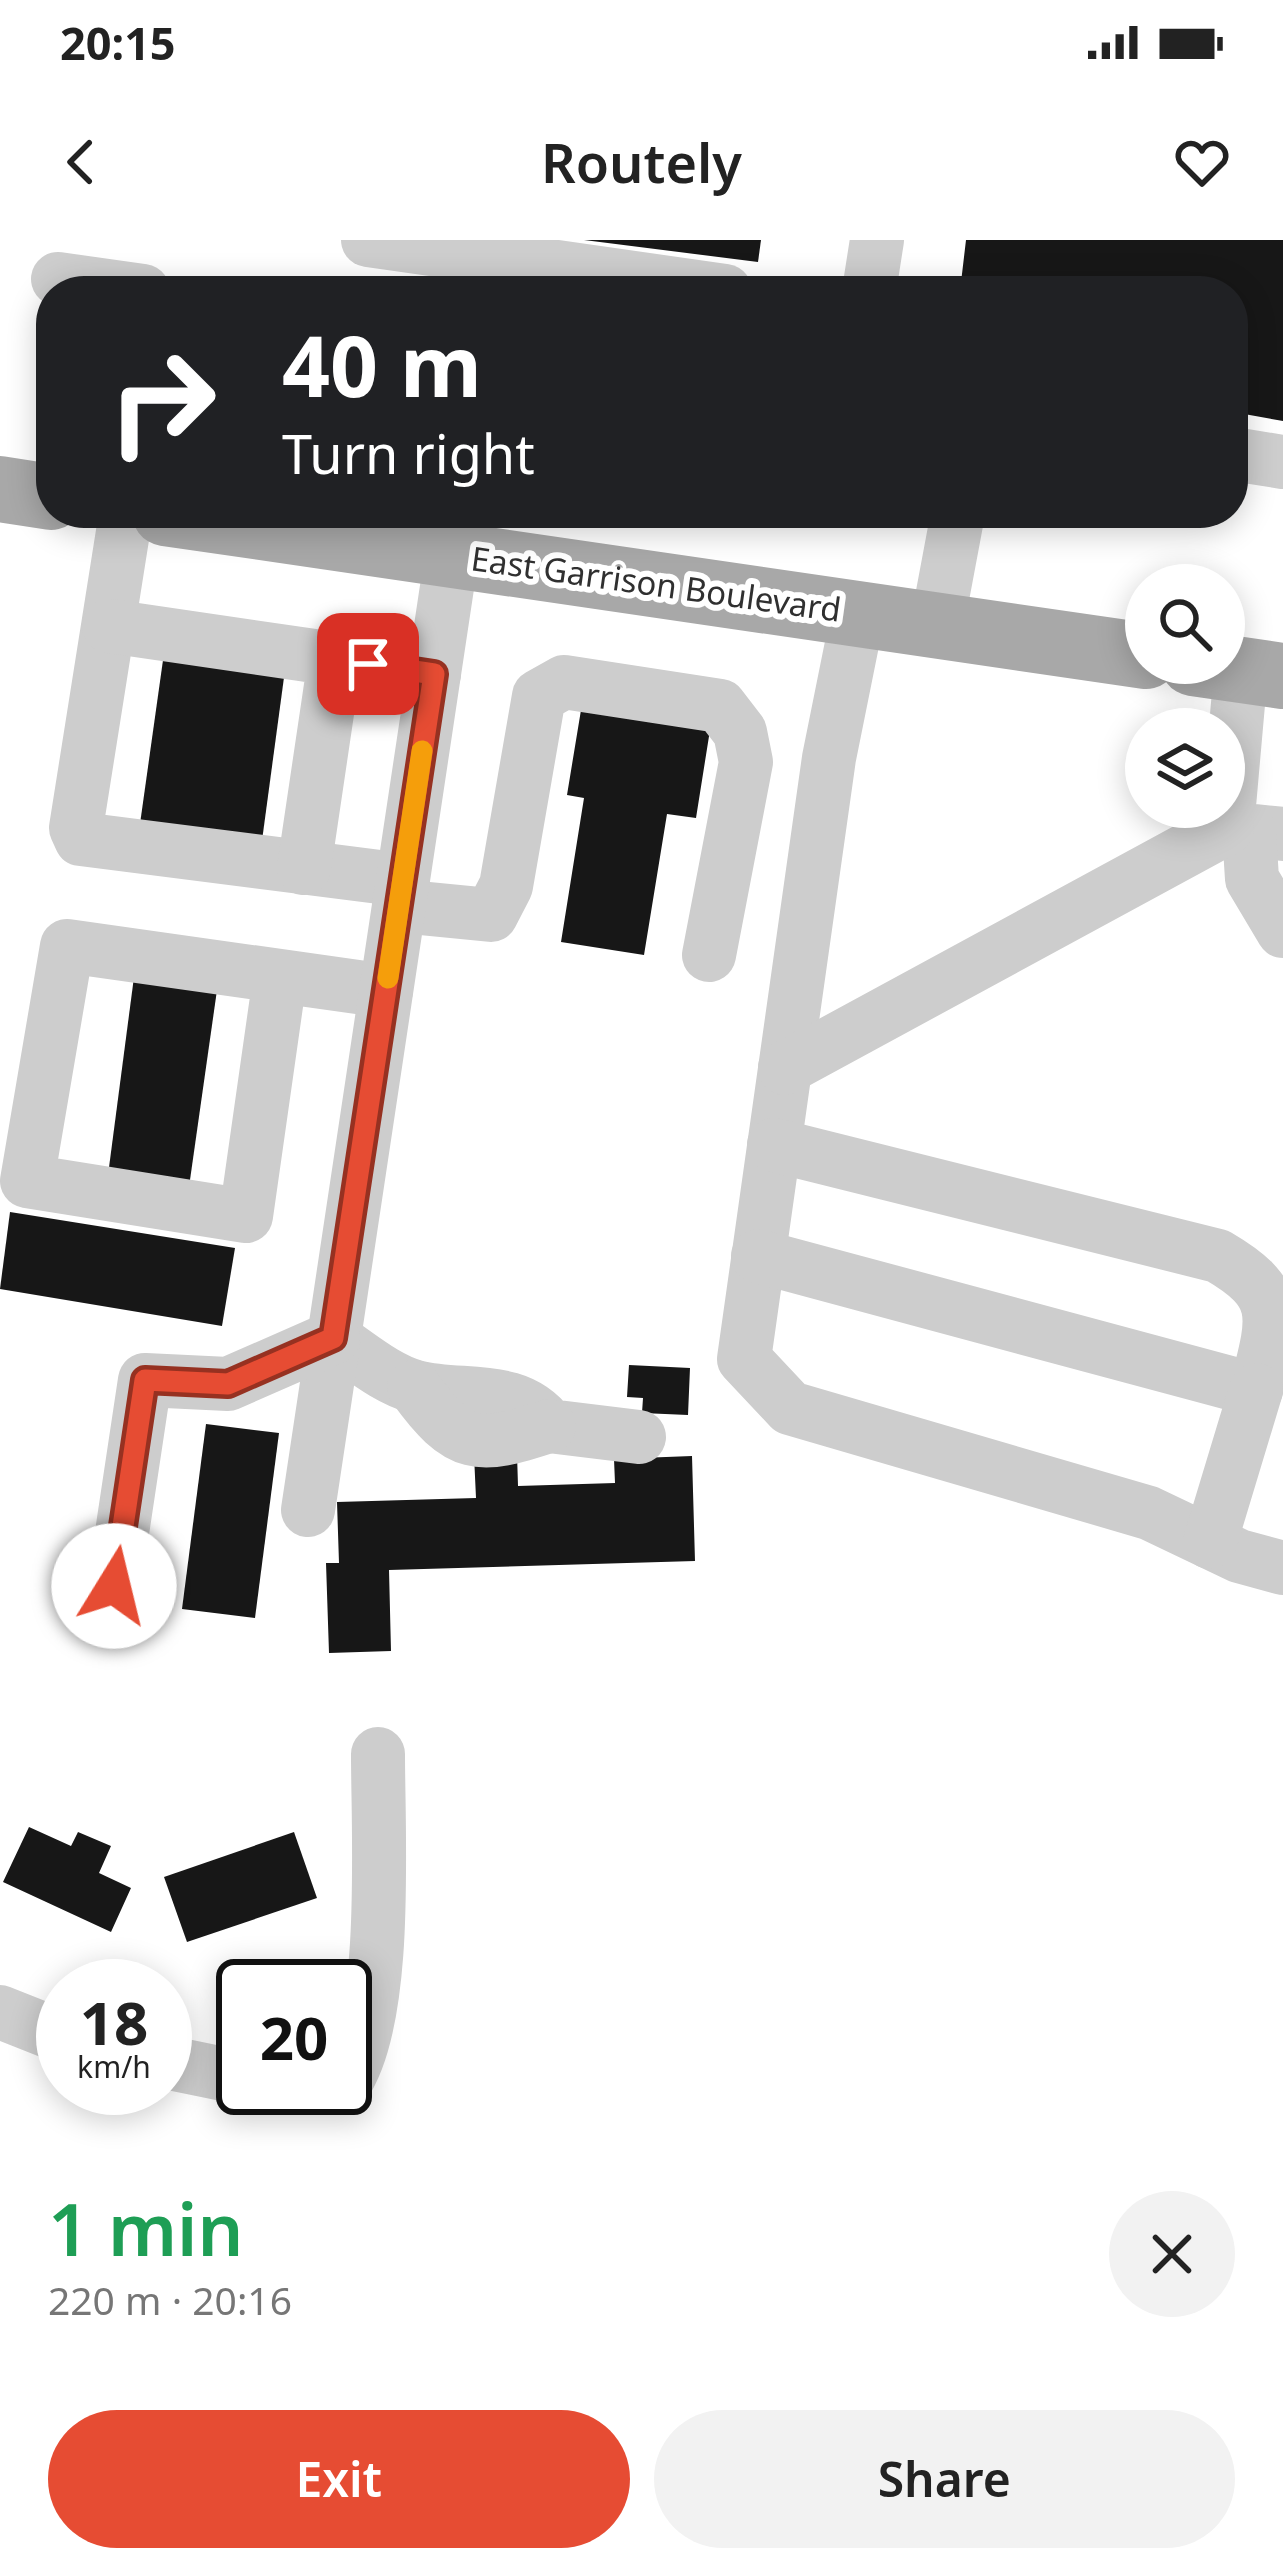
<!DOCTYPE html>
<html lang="en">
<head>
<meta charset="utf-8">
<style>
  :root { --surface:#fff; --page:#f2f2f2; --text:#222; --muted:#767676; --accent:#e64c33 }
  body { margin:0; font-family:"Noto Sans",sans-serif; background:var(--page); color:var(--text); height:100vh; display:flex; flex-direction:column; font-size:45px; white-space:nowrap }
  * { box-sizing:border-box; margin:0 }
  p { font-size:39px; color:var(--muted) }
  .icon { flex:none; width:66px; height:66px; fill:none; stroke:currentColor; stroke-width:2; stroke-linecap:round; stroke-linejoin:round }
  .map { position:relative; height:1912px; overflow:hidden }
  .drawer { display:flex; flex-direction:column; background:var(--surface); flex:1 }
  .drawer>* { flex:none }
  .hud { position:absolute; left:36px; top:36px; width:1212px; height:252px; border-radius:48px; box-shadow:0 6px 30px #0003; background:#202124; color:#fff; overflow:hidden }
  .tools { position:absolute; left:1125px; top:324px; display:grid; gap:24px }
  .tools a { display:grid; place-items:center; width:120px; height:120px; border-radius:50%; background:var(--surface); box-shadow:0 6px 30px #0003; font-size:60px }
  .speed { position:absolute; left:36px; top:1719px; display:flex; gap:24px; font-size:60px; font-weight:700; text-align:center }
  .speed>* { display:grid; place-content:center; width:156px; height:156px; border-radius:50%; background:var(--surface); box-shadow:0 6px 30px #0003; line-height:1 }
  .speed small { font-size:30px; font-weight:400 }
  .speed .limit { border:6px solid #111; border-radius:18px; background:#fff; color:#111 }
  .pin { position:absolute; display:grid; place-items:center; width:102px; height:102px; color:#fff; margin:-51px; border-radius:24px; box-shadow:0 6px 18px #0006 }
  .me { position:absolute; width:132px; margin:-66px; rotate:9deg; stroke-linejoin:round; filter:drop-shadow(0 0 9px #0008) }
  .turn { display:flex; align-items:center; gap:42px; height:252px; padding:0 48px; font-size:54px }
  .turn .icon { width:156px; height:156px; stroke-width:2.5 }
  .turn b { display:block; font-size:84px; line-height:102px }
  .round { display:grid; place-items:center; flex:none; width:126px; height:126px; border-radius:63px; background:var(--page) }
  .summary { display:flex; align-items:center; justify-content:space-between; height:204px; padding:0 48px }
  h1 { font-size:72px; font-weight:600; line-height:90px; color:#1e9e55 }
  .primary-button { display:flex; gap:24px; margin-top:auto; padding:24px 48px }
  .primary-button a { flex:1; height:138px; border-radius:72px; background:var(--accent); color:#fff; font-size:48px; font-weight:600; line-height:138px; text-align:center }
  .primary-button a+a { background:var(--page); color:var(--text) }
  .status { display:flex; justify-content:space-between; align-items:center; height:84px; padding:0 60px; background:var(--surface); direction:ltr }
  .status svg { height:33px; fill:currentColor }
  header { display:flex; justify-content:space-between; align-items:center; height:156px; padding:0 48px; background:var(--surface); font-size:54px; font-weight:600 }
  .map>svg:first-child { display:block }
  .building { fill:#171717 }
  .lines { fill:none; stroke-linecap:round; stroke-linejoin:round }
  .minor { stroke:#cdcdcd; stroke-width:54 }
  .major { stroke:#a8a8a8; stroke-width:66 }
  .route-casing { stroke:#963121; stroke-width:30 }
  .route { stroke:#e64c33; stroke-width:21 }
  .slow { stroke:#f59e0b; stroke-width:21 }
  .labels { text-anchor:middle; stroke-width:12; stroke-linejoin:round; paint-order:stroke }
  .street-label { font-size:33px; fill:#303030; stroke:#fff }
</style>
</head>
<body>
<div class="status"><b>20:15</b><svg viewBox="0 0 49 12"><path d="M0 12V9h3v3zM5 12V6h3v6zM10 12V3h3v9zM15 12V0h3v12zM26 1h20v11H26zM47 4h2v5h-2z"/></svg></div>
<header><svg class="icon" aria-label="back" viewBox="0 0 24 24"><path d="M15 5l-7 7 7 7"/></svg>Routely<svg class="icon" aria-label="heart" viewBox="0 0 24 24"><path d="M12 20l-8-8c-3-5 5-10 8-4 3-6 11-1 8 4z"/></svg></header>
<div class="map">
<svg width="1283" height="1912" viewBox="0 0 1283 1912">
  <rect width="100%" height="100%" fill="#fff"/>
  <!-- building -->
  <g class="building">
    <polygon points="584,0 761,0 758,22"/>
    <polygon points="966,0 1283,0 1283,181 1233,172 1233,51 960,51"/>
    <polygon points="164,413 285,430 261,608 139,591"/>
    <polygon points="581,470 710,490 696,578 667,574 644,715 561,702 584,558 567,555"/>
    <polygon points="134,737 217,750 189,947 108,935"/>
    <polygon points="10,972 235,1008 222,1086 0,1049"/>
    <polygon points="629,1125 690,1128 688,1175 642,1173 643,1158 627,1157"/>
    <polygon points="206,1184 279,1193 255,1378 182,1369"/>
    <polygon points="517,1214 518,1246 615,1243 614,1219 692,1216 695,1321 389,1330 391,1411 329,1413 326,1323 339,1323 337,1262 476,1258 474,1215"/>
    <polygon points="29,1587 71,1606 78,1592 111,1606 99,1633 131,1648 111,1692 3,1642"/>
    <polygon points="294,1592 317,1658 187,1702 164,1637"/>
  </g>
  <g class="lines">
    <!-- minor -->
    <g class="minor">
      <polyline points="368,0 725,51"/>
      <polyline points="58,39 143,51"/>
      <polyline points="869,51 877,0"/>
      <polyline points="1233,214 1283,222"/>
      <polyline points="126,273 76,588 81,599 403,640"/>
      <polyline points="858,374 829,518 744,1119 790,1168 1149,1273 1239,1316 1283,1328"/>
      <polyline points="937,385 958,273"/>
      <polyline points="109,386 335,419 304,628"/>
      <polyline points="335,419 434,434"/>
      <polyline points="1241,430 1227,588 1283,594"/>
      <polyline points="1249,591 1252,639 1283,691"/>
      <polyline points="399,666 491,675 506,646 539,456 564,442 720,466 740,492 746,522 709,715"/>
      <polyline points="280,737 246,976 27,941 67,706 386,751"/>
      <polyline points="785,828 1227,588"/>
      <path d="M758 1016 1256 1150C1275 1076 1283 1054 1218 1016L774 905"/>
      <path d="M333 1098C359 1115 386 1139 416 1147 463 1159 517 1143 549 1186L639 1197"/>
      <path d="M414 1147C459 1209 477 1210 549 1186"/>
      <polyline points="308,1270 452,314"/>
      <polyline points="1210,1302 1256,1150"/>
      <polyline points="114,1346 145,1140 228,1144 333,1098"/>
      <polyline points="0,1772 63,1797"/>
      <polyline points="165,1822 243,1838"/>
      <path d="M345 1843C389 1777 378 1597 378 1514"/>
      <polyline points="288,1848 334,1848"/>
    </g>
    <!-- major -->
    <g class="major">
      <polyline points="0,249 51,257"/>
      <polyline points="165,273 1146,416"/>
      <polyline points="1193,423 1283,436"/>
    </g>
  </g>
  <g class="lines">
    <!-- route casing -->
    <g class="route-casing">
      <polyline id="route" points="114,1346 145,1140 228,1144 333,1098 434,434 368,424"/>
    </g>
    <!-- route -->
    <use href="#route" class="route"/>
    <!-- slow -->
    <polyline class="slow" points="388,738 422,511"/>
  </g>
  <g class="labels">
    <!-- street labels -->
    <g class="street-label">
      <text transform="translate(656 344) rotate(8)" y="12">East Garrison Boulevard</text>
    </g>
  </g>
</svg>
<div class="tools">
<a><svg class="icon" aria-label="search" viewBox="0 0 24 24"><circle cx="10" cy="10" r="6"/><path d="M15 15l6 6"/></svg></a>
<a><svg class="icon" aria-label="layers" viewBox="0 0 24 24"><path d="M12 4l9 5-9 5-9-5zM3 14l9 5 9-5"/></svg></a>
</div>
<div class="speed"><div>18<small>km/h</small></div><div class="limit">20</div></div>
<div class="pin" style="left:368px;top:424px;background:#d93025"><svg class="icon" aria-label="arrive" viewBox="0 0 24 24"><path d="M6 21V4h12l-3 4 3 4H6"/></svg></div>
<svg class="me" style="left:114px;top:1346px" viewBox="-20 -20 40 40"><circle r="19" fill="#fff"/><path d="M0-13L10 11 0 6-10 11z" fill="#e64c33"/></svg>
<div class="hud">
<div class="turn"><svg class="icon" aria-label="right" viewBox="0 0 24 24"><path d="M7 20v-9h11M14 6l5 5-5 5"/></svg><div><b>40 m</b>Turn right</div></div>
</div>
</div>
<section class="drawer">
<div class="summary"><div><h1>1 min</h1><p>220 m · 20:16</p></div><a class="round"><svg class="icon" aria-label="close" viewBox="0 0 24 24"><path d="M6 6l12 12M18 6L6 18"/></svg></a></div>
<div class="primary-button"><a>Exit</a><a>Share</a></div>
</section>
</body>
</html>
